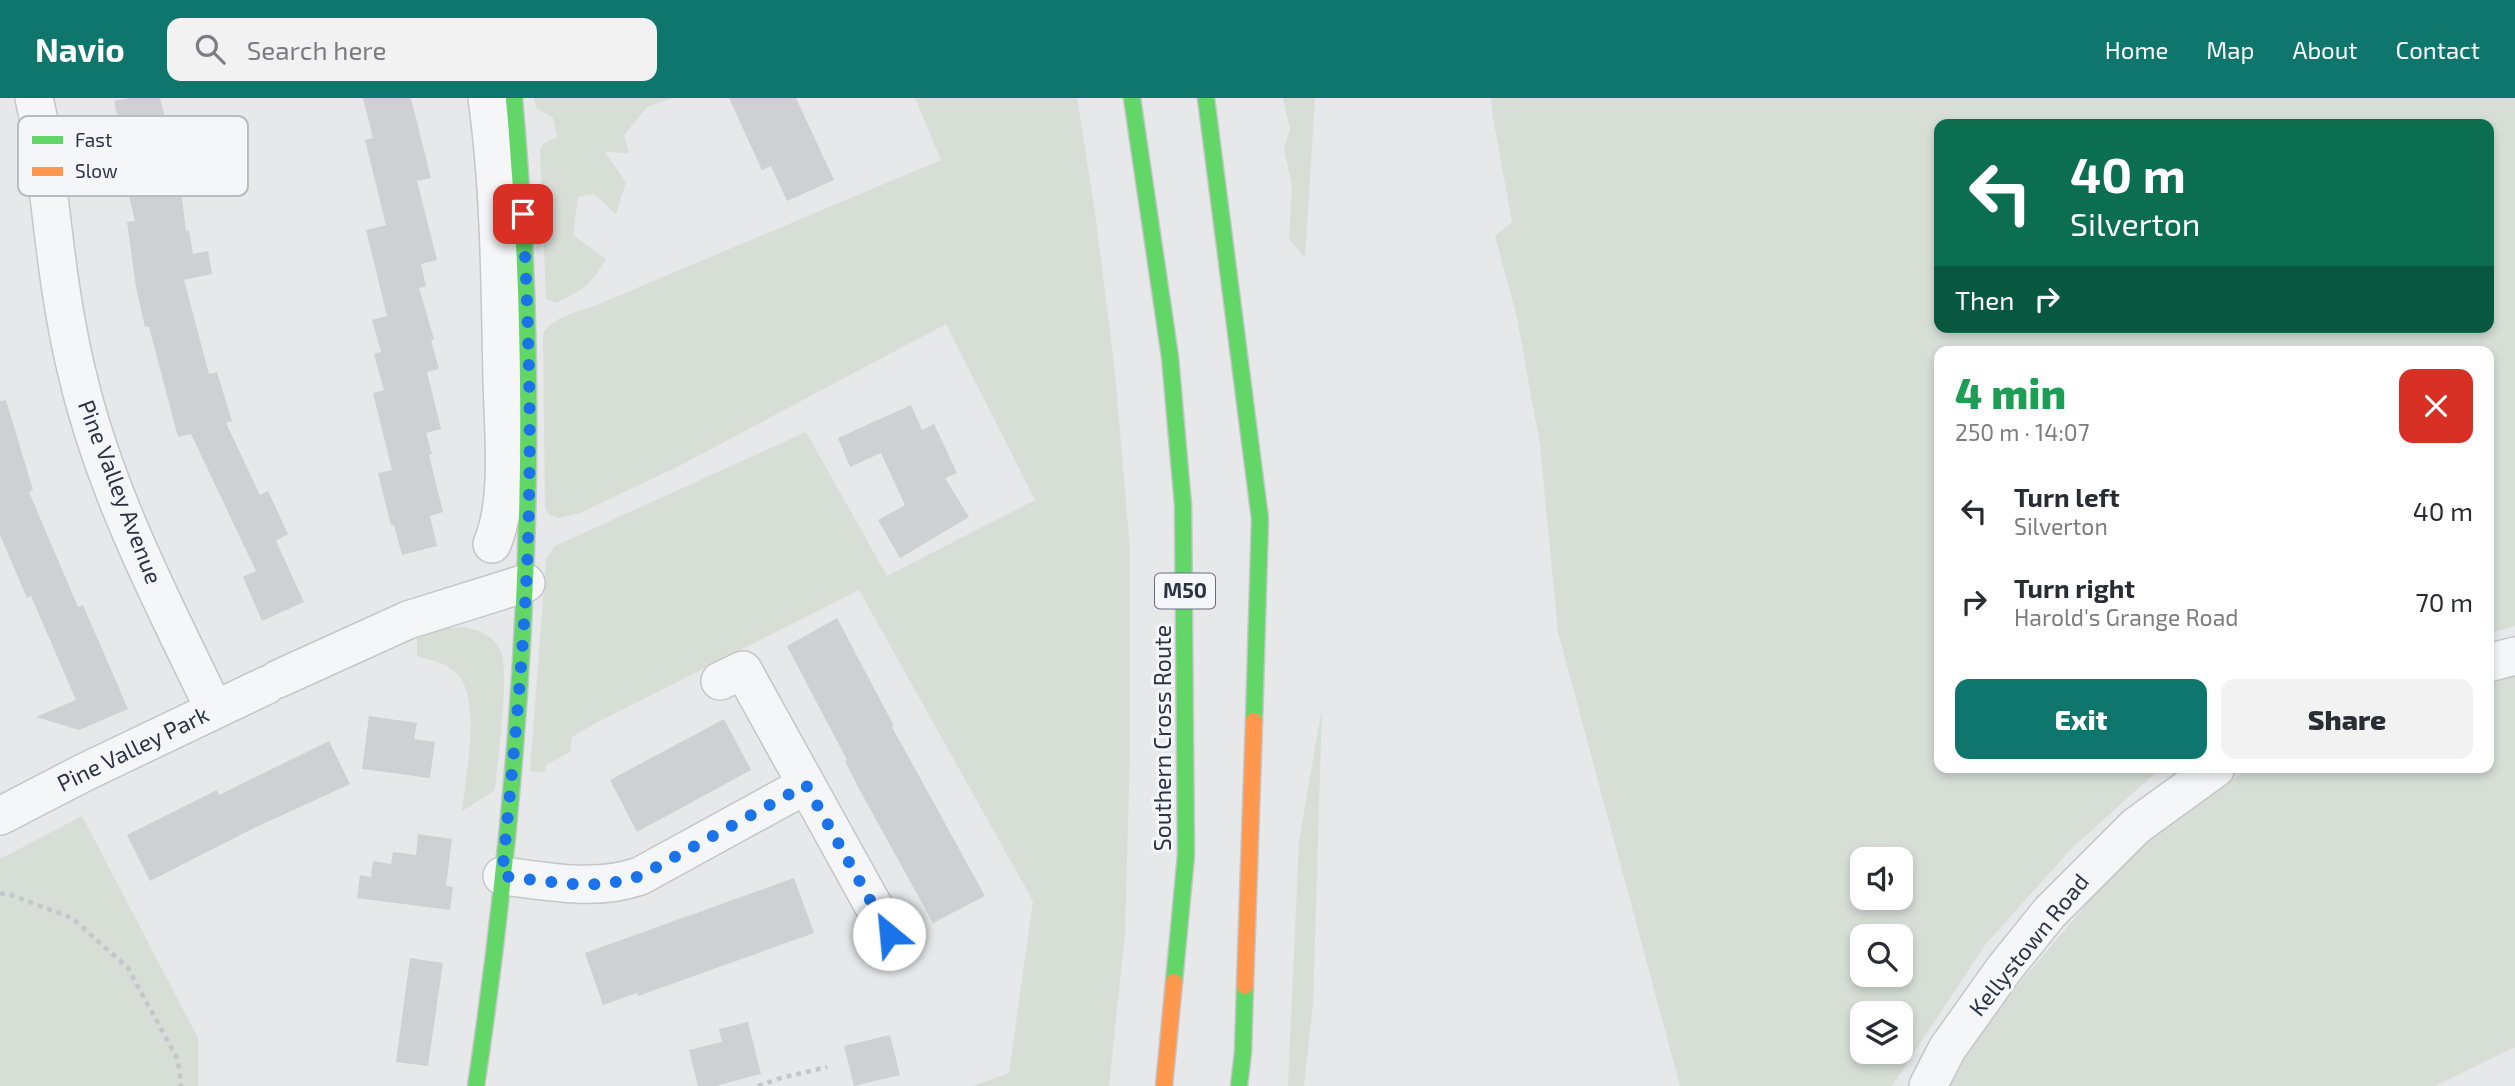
<!DOCTYPE html>
<html lang="en">
<head>
<meta charset="utf-8">
<style>
  :root { --surface:#fff; --page:#f2f2f3; --text:#2b2b33; --muted:#7c7c81; --accent:#0f766e }
  body { margin:0; font-family:"Exo 2",sans-serif; background:var(--page); color:var(--text); height:100vh; display:flex; flex-direction:column; font-size:26px; white-space:nowrap }
  * { box-sizing:border-box; margin:0 }
  p { font-size:23px; color:var(--muted) }
  .icon { flex:none; width:38px; height:38px; fill:none; stroke:currentColor; stroke-width:2; stroke-linecap:round; stroke-linejoin:round }
  .map { position:relative; flex:1; overflow:hidden }
  .details { position:absolute; left:1934px; top:248px; width:560px; height:427px; display:flex; flex-direction:column; background:var(--surface); border-radius:14px; box-shadow:0 4px 10px #0003 }
  .details>* { flex:none }
  .hud { position:absolute; left:1934px; top:21px; width:560px; height:214px; border-radius:14px; box-shadow:0 4px 10px #0003; background:#0b6e4f; color:#fff; overflow:hidden }
  .fabs { position:absolute; left:1850px; top:749px; display:grid; gap:14px }
  .fabs a { display:grid; place-items:center; width:63px; height:63px; border-radius:14px; background:var(--surface); box-shadow:0 4px 10px #0003; font-size:35px }
  .pin { position:absolute; display:grid; place-items:center; width:60px; height:60px; color:#fff; margin:-30px; border-radius:14px; box-shadow:0 4px 10px #0006 }
  .me { position:absolute; width:77px; margin:-38px; rotate:332deg; stroke-linejoin:round; filter:drop-shadow(0 0 5px #0008) }
  .turn { display:flex; align-items:center; gap:24px; height:147px; padding:0 21px; font-size:32px }
  .turn .icon { width:91px; height:91px; stroke-width:2.5 }
  .turn b { display:block; font-size:49px; line-height:60px }
  .then { display:flex; align-items:center; height:66px; padding:0 21px; background:#0003; gap:14px; font-size:26px }
  .round { display:grid; place-items:center; flex:none; width:74px; height:74px; border-radius:14px; background:var(--page) }
  .summary { display:flex; align-items:center; justify-content:space-between; height:119px; padding:0 21px }
  h1 { font-size:42px; font-weight:800; line-height:52px; color:#1e9e55 }
  .button { display:flex; gap:14px; margin-top:auto; padding:14px 21px }
  .button a { flex:1; height:80px; border-radius:14px; background:var(--accent); color:#fff; font-size:28px; font-weight:800; line-height:80px; text-align:center }
  .button a+a { background:var(--page); color:var(--text) }
  ul { padding:0; list-style:none }
  li { display:flex; align-items:center; gap:21px; height:91px; padding:0 21px }
  li div { flex:1 }
  li b { display:block; font-size:26px }
  li em { font-style:normal }
  header { display:flex; align-items:center; gap:42px; box-sizing:border-box; height:98px; padding:0 35px; background:var(--accent); color:#fff }
  header strong { font-size:33px }
  nav { display:flex; gap:38px; margin-inline-start:auto; font-size:24px }
  .search { width:490px; height:63px; background:var(--page); display:flex; align-items:center; gap:18px; box-sizing:border-box; padding:0 24px; border-radius:14px; color:var(--muted); font-size:26px }
  .map>svg:first-child { display:block }
  .green { fill:#d6ded6; fill-rule:evenodd }
  .building { fill:#ced0d3 }
  .lines { fill:none; stroke-linecap:round; stroke-linejoin:round }
  .street-casing { stroke:#c4c6c8; stroke-width:40 }
  .fast-casing { stroke:#c4c6c8; stroke-width:19 }
  .slow-casing { stroke:#c4c6c8; stroke-width:19 }
  .path { stroke:#c5c6ca; stroke-width:4.5; stroke-dasharray:5 5; stroke-linecap:butt }
  .street { stroke:#f5f6f7; stroke-width:37 }
  .fast { stroke:#63d668; stroke-width:16 }
  .slow { stroke:#ff974d; stroke-width:16 }
  .route { stroke:#1a73e8; stroke-width:12; stroke-dasharray:0 21.6 }
  .labels { text-anchor:middle; stroke-width:6; stroke-linejoin:round; paint-order:stroke }
  .shield { fill:#f4f6f9; stroke:#676e7b; stroke-width:2 }
  .shield-label { font-size:21px; font-weight:bold; fill:#2b3445 }
  .street-label { font-size:23px; fill:#2b3445; stroke:#f4f6f9 }
  .key { fill:#f4f6f9; stroke:#b8bcc3; stroke-width:2 }
  .key-label { font-size:19px; fill:#2b3445 }
</style>
</head>
<body>
<header>
<strong>Navio</strong>
<div class="search"><svg class="icon" aria-label="search" viewBox="0 0 24 24"><circle cx="10" cy="10" r="6"/><path d="M15 15l6 6"/></svg>Search here</div>
<nav><a>Home</a><a>Map</a><a>About</a><a>Contact</a></nav>
</header>
<div class="map">
<svg width="2515" height="988" viewBox="0 0 2515 988">
  <rect width="100%" height="100%" fill="#e6e8ea"/>
  <!-- green -->
  <g class="green">
    <path d="M534 0H672L647 9 624 37 629 56 604 53 626 84 616 116 594 96 578 99 573 137 606 161C591 187 582 193 555 205L546 201 540 51 543 46 557 39 553 20 536 10Z"/>
    <path d="M915 0H1077L1095 114 1115 275 1130 452V652L1125 836 1109 988H973L1009 975 1033 803 859 492 594 626 572 639 570 654 546 667 545 674 530 673 546 462 555 448 806 334 887 478 1035 402 946 226 679 368 580 415 558 420 550 417 545 410 543 236C554 218 575 215 594 208L941 62Z"/>
    <polygon points="1283,0 1315,0 1305,160 1289,141 1292,89 1284,50 1290,31"/>
    <path d="M1491 0H2515V528L2489 535 2488 254H1939V670H2161L2072 750 1985 847 1892 988H1680L1558 534 1540 347 1517 220 1495 138 1512 124 1493 20ZM1939 26H2488V229H1939ZM1862 761H1900V800H1862ZM1862 838H1900V877H1862ZM1862 915H1900V954H1862Z"/>
    <path d="M462 529C479 532 494 537 501 554 510 577 497 664 495 692L462 713C465 680 483 600 456 575 446 565 431 562 417 558V537L436 531Z"/>
    <polygon points="2515,573 2515,949 2435,988 1950,988 1981,931 2095,796 2166,727 2250,670 2488,670 2489,582"/>
    <polygon points="1322,610 1313,907 1304,988 1288,988 1299,744"/>
    <polygon points="82,718 198,940 198,988 0,988 0,761"/>
  </g>
  <!-- building -->
  <g class="building">
    <polygon points="130,0 160,0 178,69 186,133 189,132 193,156 208,153 212,176 184,182 209,276 217,274 232,323 226,325 260,397 268,393 288,436 276,443 304,504 262,523 243,479 256,473 191,336 178,339 149,229 145,229 136,189 127,124 135,123 117,47 123,45 114,3"/>
    <polygon points="363,0 411,0 431,80 417,83 437,162 421,166 426,188 419,190 434,241 431,242 439,271 427,274 441,331 426,335 432,356 429,357 443,414 430,418 437,448 402,457 394,427 391,427 378,375 392,372 373,295 384,292 374,256 381,254 372,222 387,218 366,132 386,127 365,42 373,40"/>
    <polygon points="729,0 796,0 834,82 787,103 771,68 762,72"/>
    <polygon points="6,302 33,392 29,394 78,509 83,507 128,611 79,632 36,619 76,602 31,498 27,500 0,437 0,303"/>
    <polygon points="911,307 922,332 934,326 957,375 945,380 969,419 900,460 878,422 905,407 881,355 850,369 838,340"/>
    <polygon points="837,520 894,628 892,629 985,798 933,825 858,689 845,663 847,662 787,548"/>
    <polygon points="369,618 417,625 414,641 435,644 430,680 362,671"/>
    <polygon points="724,621 751,672 637,734 610,682"/>
    <polygon points="329,643 350,686 254,730 150,783 127,737 217,692 219,697"/>
    <polygon points="418,736 452,741 446,788 453,789 450,812 357,800 360,777 371,779 373,763 391,766 393,754 416,757"/>
    <polygon points="794,780 814,835 638,898 637,895 603,907 585,855"/>
    <polygon points="410,860 443,865 428,968 396,964"/>
    <polygon points="748,924 761,976 715,988 698,988 689,952 722,944 719,931"/>
    <polygon points="890,937 900,977 854,988 844,948"/>
  </g>
  <g class="lines">
    <!-- street casing -->
    <g class="street-casing">
      <g id="street">
        <path d="M34 0 41 32C52 116 58 201 79 283 107 398 163 505 214 611"/>
        <path d="M487 0C500 93 500 189 502 282 503 331 511 402 492 446"/>
        <polyline points="2488,565 2515,558"/>
        <polyline points="278,581 408,522 526,485"/>
        <polyline points="720,583 743,572 889,836"/>
        <polyline points="0,718 83,675 267,587"/>
        <path d="M502 778C549 783 594 794 640 778L806 687"/>
        <polyline points="1928,988 1947,951 2004,871 2050,814 2136,728 2216,670"/>
      </g>
    </g>
    <!-- fast casing -->
    <g class="fast-casing">
      <g id="fast">
        <polyline points="1132,0 1170,259 1183,407 1186,757 1174,884"/>
        <polyline points="1206,0 1260,421 1254,623"/>
        <path d="M476 988C525 661 544 330 514 0"/>
        <polyline points="1239,988 1243,954 1245,888"/>
      </g>
    </g>
    <!-- slow casing -->
    <g class="slow-casing">
      <g id="slow">
        <polyline points="1245,888 1254,623"/>
        <polyline points="1164,988 1174,884"/>
      </g>
    </g>
    <!-- path -->
    <g class="path">
      <polyline points="0,796 6,795 72,820 128,870 178,962 181,988"/>
      <polyline points="758,988 781,980 827,969"/>
    </g>
    <!-- street -->
    <use href="#street" class="street"/>
    <!-- fast -->
    <use href="#fast" class="fast"/>
    <!-- slow -->
    <use href="#slow" class="slow"/>
  </g>
  <g class="lines">
    <!-- route -->
    <path class="route" d="M523 116C528 211 531 307 529 402 527 528 514 654 502 778 549 783 594 794 640 778L806 687 889 836"/>
  </g>
  <g class="labels">
    <!-- shield labels -->
    <rect class="shield" x="1155" y="475.5" width="60" height="35" rx="5"/>
    <g class="shield-label">
      <text x="1185" y="500">M50</text>
    </g>
    <!-- street labels -->
    <g class="street-label">
      <text transform="translate(120 394) rotate(69)" y="8">Pine Valley Avenue</text>
      <text transform="translate(1163 640) rotate(-90)" y="8">Southern Cross Route</text>
      <text transform="translate(133 651) rotate(-26)" y="8">Pine Valley Park</text>
      <text transform="translate(2029 847) rotate(-51)" y="8">Kellystown Road</text>
    </g>
  </g>
  <!-- legend -->
  <rect x="18" y="18" width="230" height="80" rx="10" class="key"/>
  <rect x="32" y="38" width="31" height="8" fill="#63d668"/>
  <rect x="32" y="69" width="31" height="9" fill="#ff974d"/>
  <g class="key-label">
    <text x="75" y="49">Fast</text>
    <text x="75" y="80">Slow</text>
  </g>
</svg>
<div class="fabs">
<a><svg class="icon" aria-label="sound" viewBox="0 0 24 24"><path d="M4 9h4l5-4v14l-5-4H4zM17 9q2 3 0 6"/></svg></a>
<a><svg class="icon" aria-label="search" viewBox="0 0 24 24"><circle cx="10" cy="10" r="6"/><path d="M15 15l6 6"/></svg></a>
<a><svg class="icon" aria-label="layers" viewBox="0 0 24 24"><path d="M12 4l9 5-9 5-9-5zM3 14l9 5 9-5"/></svg></a>
</div>
<div class="pin" style="left:523px;top:116px;background:#d93025"><svg class="icon" aria-label="arrive" viewBox="0 0 24 24"><path d="M6 21V4h12l-3 4 3 4H6"/></svg></div>
<svg class="me" style="left:889px;top:836px" viewBox="-20 -20 40 40"><circle r="19" fill="#fff"/><path d="M0-13L10 11 0 6-10 11z" fill="#1a73e8"/></svg>
<div class="hud">
<div class="turn"><svg class="icon" aria-label="left" viewBox="0 0 24 24"><path d="M17 20v-9H6M10 6l-5 5 5 5"/></svg><div><b>40 m</b>Silverton</div></div>
<div class="then">Then<svg class="icon" aria-label="right" viewBox="0 0 24 24"><path d="M7 20v-9h11M14 6l5 5-5 5"/></svg></div>
</div>
<section class="details">
<div class="summary"><div><h1>4 min</h1><p>250 m · 14:07</p></div><a class="round" style="background:#d93025;color:#fff"><svg class="icon" aria-label="close" viewBox="0 0 24 24"><path d="M6 6l12 12M18 6L6 18"/></svg></a></div>
<ul>
<li><svg class="icon" aria-label="left" viewBox="0 0 24 24"><path d="M17 20v-9H6M10 6l-5 5 5 5"/></svg><div><b>Turn left</b><p>Silverton</p></div><em>40 m</em></li>
<li><svg class="icon" aria-label="right" viewBox="0 0 24 24"><path d="M7 20v-9h11M14 6l5 5-5 5"/></svg><div><b>Turn right</b><p>Harold's Grange Road</p></div><em>70 m</em></li>
</ul>
<div class="button"><a>Exit</a><a>Share</a></div>
</section>
</div>
</body>
</html>
